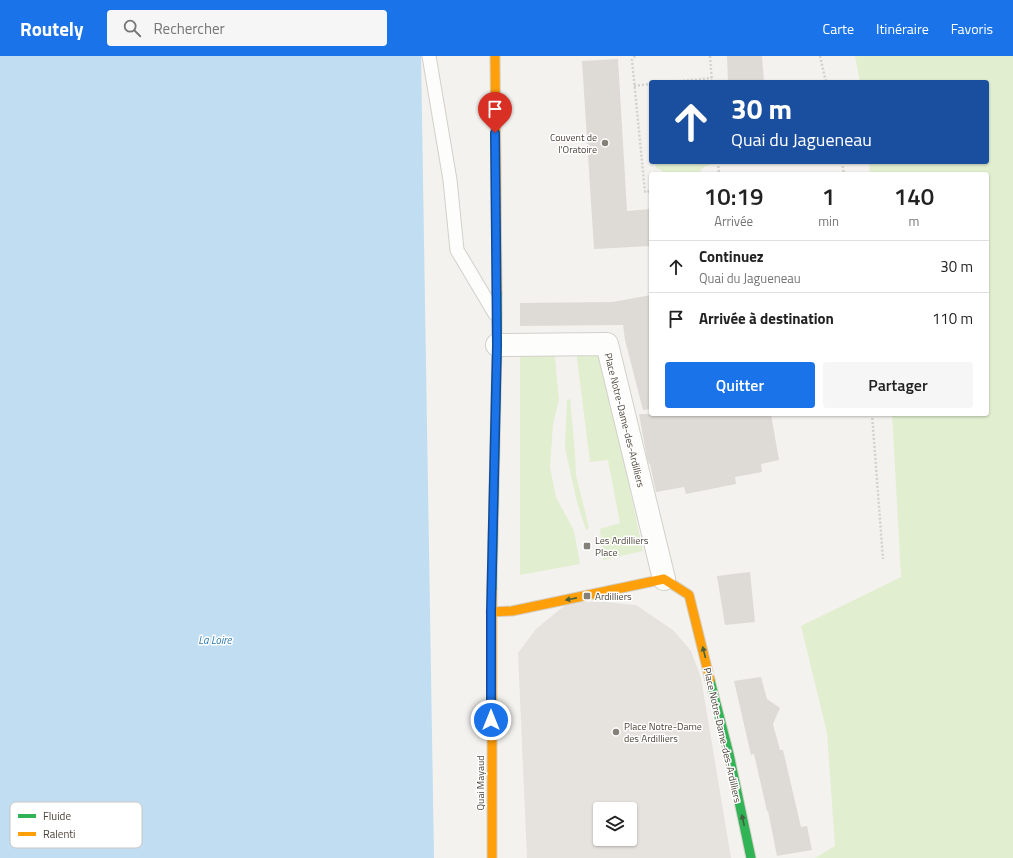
<!DOCTYPE html>
<html lang="fr">
<head>
<meta charset="utf-8">
<style>
  :root { --surface:#fff; --page:#f6f6f6; --text:#222; --muted:#767676; --line:#e0e0e0; --accent:#1a73e8 }
  body { margin:0; font-family:"Titillium Web",sans-serif; background:var(--page); color:var(--text); height:100vh; display:flex; flex-direction:column; font-size:15px; white-space:nowrap }
  * { box-sizing:border-box; margin:0 }
  p { font-size:13px; color:var(--muted) }
  .icon { flex:none; width:22px; height:22px; fill:none; stroke:currentColor; stroke-width:2; stroke-linecap:round; stroke-linejoin:round }
  .map { position:relative; flex:1; overflow:hidden }
  .drawer { position:absolute; left:649px; top:116px; width:340px; height:244px; display:flex; flex-direction:column; background:var(--surface); border-radius:4px; box-shadow:0 1px 3px #0004 }
  .drawer>* { flex:none }
  .top-card { position:absolute; left:649px; top:24px; width:340px; height:84px; border-radius:4px; box-shadow:0 1px 3px #0004; background:#1a4fa0; color:#fff; overflow:hidden }
  .tools { position:absolute; left:593px; top:746px; display:grid; gap:8px }
  .tools a { display:grid; place-items:center; width:44px; height:44px; border-radius:4px; background:var(--surface); box-shadow:0 1px 3px #0004; font-size:20px }
  .pin { position:absolute; display:grid; place-items:center; width:34px; height:34px; color:#fff; margin:-41px -17px; border-radius:50% 50% 50% 0; rotate:-45deg; box-shadow:0 0 4px #0007 }
  .pin .icon { rotate:45deg }
  .me { position:absolute; width:44px; margin:-22px; rotate:0deg; stroke-linejoin:round; filter:drop-shadow(0 0 3px #0008) }
  .turn { display:flex; align-items:center; gap:14px; height:84px; padding:0 16px; font-size:18px }
  .turn .icon { width:52px; height:52px; stroke-width:2.5 }
  .turn b { display:block; font-size:28px; line-height:34px }
  .eta { display:flex; justify-content:space-evenly; align-items:center; height:68px; text-align:center }
  .eta b { font-size:24px; font-weight:600; line-height:28px }
  .action { display:flex; gap:8px; margin-top:auto; padding:8px 16px }
  .action a { flex:1; height:46px; border-radius:4px; background:var(--accent); color:#fff; font-size:16px; font-weight:600; line-height:46px; text-align:center }
  .action a+a { background:var(--page); color:var(--text) }
  ul { padding:0; list-style:none }
  li { display:flex; align-items:center; gap:12px; height:52px; padding:0 16px; border-top:1px solid var(--line) }
  li div { flex:1 }
  li b { display:block; font-size:15px }
  li em { font-style:normal }
  header { display:flex; align-items:center; gap:24px; box-sizing:border-box; height:56px; padding:0 20px; background:var(--accent); color:#fff }
  header strong { font-size:19px }
  nav { display:flex; gap:22px; margin-inline-start:auto; font-size:14px }
  .search { width:280px; height:36px; background:var(--page); display:flex; align-items:center; gap:10px; box-sizing:border-box; padding:0 14px; border-radius:4px; color:var(--muted); font-size:15px }
  .map>svg:first-child { display:block }
  .green { fill:#e1eecf }
  .parking { fill:#e6e3df; fill-rule:evenodd }
  .water { fill:#c0ddf1 }
  .building { fill:#dedbd6 }
  .lines { fill:none; stroke-linecap:round; stroke-linejoin:round }
  .lane-casing { stroke:#d2d0cb; stroke-width:15 }
  .street-casing { stroke:#d2d0cb; stroke-width:24 }
  .fast-casing { stroke:#d3cfc5; stroke-width:11 }
  .slow-casing { stroke:#d3cfc5; stroke-width:11 }
  .path { stroke:#d3d2cc; stroke-width:2.5; stroke-dasharray:2 2; stroke-linecap:butt }
  .lane { stroke:#fdfdfc; stroke-width:13 }
  .street { stroke:#fdfdfc; stroke-width:22 }
  .fast { stroke:#30b455; stroke-width:9 }
  .slow { stroke:#ff9f0a; stroke-width:9 }
  .oneway { fill:#446040 }
  .route-casing { stroke:#114b97; stroke-width:10 }
  .route { stroke:#1a73e8; stroke-width:7 }
  .poi-dot { fill:#868178; stroke:#fff; stroke-width:1.5 }
  .labels { text-anchor:middle; stroke-width:3; stroke-linejoin:round; paint-order:stroke }
  .poi-label { font-size:10px; fill:#4b4439; stroke:#fff; text-anchor:start }
  .street-label { font-size:10px; fill:#4b4439; stroke:#fff }
  .water-label { font-size:11px; font-style:italic; fill:#2e7ab2; stroke:#fff }
  .key { fill:#fff; stroke:#c9c7c4; stroke-width:1 }
  .key-label { font-size:11px; fill:#4b4439 }
</style>
</head>
<body>
<header>
<strong>Routely</strong>
<div class="search"><svg class="icon" aria-label="search" viewBox="0 0 24 24"><circle cx="10" cy="10" r="6"/><path d="M15 15l6 6"/></svg>Rechercher</div>
<nav><a>Carte</a><a>Itinéraire</a><a>Favoris</a></nav>
</header>
<div class="map">
<svg width="1013" height="802" viewBox="0 0 1013 802">
  <rect width="100%" height="100%" fill="#f4f2ee"/>
  <!-- green -->
  <g class="green">
    <polygon points="855,0 1013,0 1013,802 815,802 835,790 827,677 801,570 901,521 892,358 987,358 987,118 870,118 869,106 987,106 987,26 860,26"/>
    <path d="M655 106H710V109C704 110 702 112 699 118H665L661 114 656 112Z"/>
    <polygon points="554,292 559,343 553,368 550,411 556,441 574,475 580,508 520,519 520,294"/>
    <polygon points="600,292 643,495 603,504 600,473 620,467 608,404 590,406 576,295"/>
    <polygon points="570,343 575,396 576,419 589,472 586,474 577,446 565,392 567,344"/>
  </g>
  <!-- parking -->
  <path class="parking" d="M569 546H606L636 549 673 574 691 595 701 622 731 802H527L518 597 536 573ZM600 753H630V783H600Z"/>
  <!-- water -->
  <polygon class="water" points="0,0 421,0 434,802 0,802"/>
  <!-- building -->
  <g class="building">
    <polygon points="727,0 762,0 764,26 728,26"/>
    <polygon points="618,3 627,155 651,153 651,190 594,193 582,5"/>
    <polygon points="651,239 651,353 643,354 625,284 623,269 520,270 520,247 612,246 624,244"/>
    <polygon points="639,358 771,358 779,404 761,408 762,416 735,421 736,428 686,438 684,431 656,436 650,408 649,408 647,402"/>
    <polygon points="750,516 755,566 725,569 717,520"/>
    <polygon points="761,621 767,643 780,652 773,668 780,694 783,694 801,771 807,770 812,794 777,800 768,755 767,755 754,698 751,699 734,625"/>
  </g>
  <g class="lines">
    <!-- lane casing -->
    <g class="lane-casing">
      <polyline id="lane" points="429,0 450,124 457,194 495,258"/>
    </g>
    <!-- street casing -->
    <g class="street-casing">
      <polyline id="street" points="497,289 607,288 664,523"/>
    </g>
    <!-- fast casing -->
    <g class="fast-casing">
      <g id="fast">
        <polyline points="492,533 497,289 497,237"/>
        <polyline points="710,624 729,698 751,802"/>
      </g>
    </g>
    <!-- slow casing -->
    <g class="slow-casing">
      <g id="slow">
        <polyline points="495,0 497,237"/>
        <polyline points="492,533 492,802"/>
        <polyline points="491,556 512,555 664,523 689,539 710,624"/>
      </g>
    </g>
    <!-- path -->
    <g class="path">
      <polyline points="635,0 632,4 645,136 651,135"/>
      <polyline points="710,0 712,26"/>
      <polyline points="820,0 826,26"/>
      <polyline points="671,26 712,22"/>
      <polyline points="634,30 651,28"/>
      <polyline points="718,106 719,118"/>
      <polyline points="842,106 844,118"/>
      <polyline points="872,358 883,503"/>
    </g>
    <!-- lane -->
    <use href="#lane" class="lane"/>
    <!-- street -->
    <use href="#street" class="street"/>
    <!-- fast -->
    <use href="#fast" class="fast"/>
    <!-- slow -->
    <use href="#slow" class="slow"/>
  </g>
  <!-- one-way arrows -->
  <defs><path id="oneway-solid" d="M-6-.8H1V-3.2L6.5 0L1 3.2V.8H-6Z"/></defs>
  <g class="oneway">
    <use href="#oneway-solid" transform="translate(571 543) rotate(169)"/>
    <use href="#oneway-solid" transform="translate(704 596) rotate(-104)"/>
    <use href="#oneway-solid" transform="translate(743 764) rotate(-102)"/>
  </g>
  <g class="lines">
    <!-- route casing -->
    <g class="route-casing">
      <polyline id="route" points="491,664 491,556 497,289 495,77"/>
    </g>
    <!-- route -->
    <use href="#route" class="route"/>
  </g>
  <!-- markers -->
  <g class="poi-dot">
    <circle cx="605" cy="87" r="4"/>
    <rect x="583" y="486" width="8" height="8" rx="2"/>
    <rect x="583" y="536" width="8" height="8" rx="2"/>
    <circle cx="616" cy="676" r="4"/>
  </g>
  <g class="labels">
    <!-- poi labels -->
    <g class="poi-label">
      <text x="597" y="85" text-anchor="end">Couvent de<tspan x="597" dy="12">l'Oratoire</tspan></text>
      <text x="595" y="488">Les Ardilliers<tspan x="595" dy="12">Place</tspan></text>
      <text x="595" y="544">Ardilliers</text>
      <text x="624" y="674">Place Notre-Dame<tspan x="624" dy="12">des Ardilliers</tspan></text>
    </g>
    <!-- street labels -->
    <g class="street-label">
      <text transform="translate(625 364) rotate(76)" y="4">Place Notre-Dame-des-Ardilliers</text>
      <text transform="translate(723 679) rotate(77)" y="4">Place Notre-Dame-des-Ardilliers</text>
      <text transform="translate(480 727) rotate(-90)" y="4">Quai Mayaud</text>
    </g>
    <!-- water labels -->
    <g class="water-label">
      <text x="215" y="588">La Loire</text>
    </g>
  </g>
  <!-- legend -->
  <rect x="10" y="746" width="132" height="46" rx="6" class="key"/>
  <rect x="18" y="758" width="18" height="4" fill="#30b455"/>
  <rect x="18" y="776" width="18" height="4" fill="#ff9f0a"/>
  <g class="key-label">
    <text x="43" y="764">Fluide</text>
    <text x="43" y="782">Ralenti</text>
  </g>
</svg>
<div class="tools">
<a><svg class="icon" aria-label="layers" viewBox="0 0 24 24"><path d="M12 4l9 5-9 5-9-5zM3 14l9 5 9-5"/></svg></a>
</div>
<div class="pin" style="left:495px;top:77px;background:#d93025"><svg class="icon" aria-label="arrive" viewBox="0 0 24 24"><path d="M6 21V4h12l-3 4 3 4H6"/></svg></div>
<svg class="me" style="left:491px;top:664px" viewBox="-20 -20 40 40"><circle r="17" fill="#1a73e8" stroke="#fff" stroke-width="3"/><path d="M0-11L8 9 0 5-8 9z" fill="#fff"/></svg>
<div class="top-card">
<div class="turn"><svg class="icon" aria-label="ahead" viewBox="0 0 24 24"><path d="M12 20V5M6 11l6-6 6 6"/></svg><div><b>30 m</b>Quai du Jagueneau</div></div>
</div>
<section class="drawer">
<div class="eta">
<div><b>10:19</b><p>Arrivée</p></div>
<div><b>1</b><p>min</p></div>
<div><b>140</b><p>m</p></div>
</div>
<ul>
<li><svg class="icon" aria-label="ahead" viewBox="0 0 24 24"><path d="M12 20V5M6 11l6-6 6 6"/></svg><div><b>Continuez</b><p>Quai du Jagueneau</p></div><em>30 m</em></li>
<li><svg class="icon" aria-label="arrive" viewBox="0 0 24 24"><path d="M6 21V4h12l-3 4 3 4H6"/></svg><div><b>Arrivée à destination</b></div><em>110 m</em></li>
</ul>
<div class="action"><a>Quitter</a><a>Partager</a></div>
</section>
</div>
</body>
</html>
